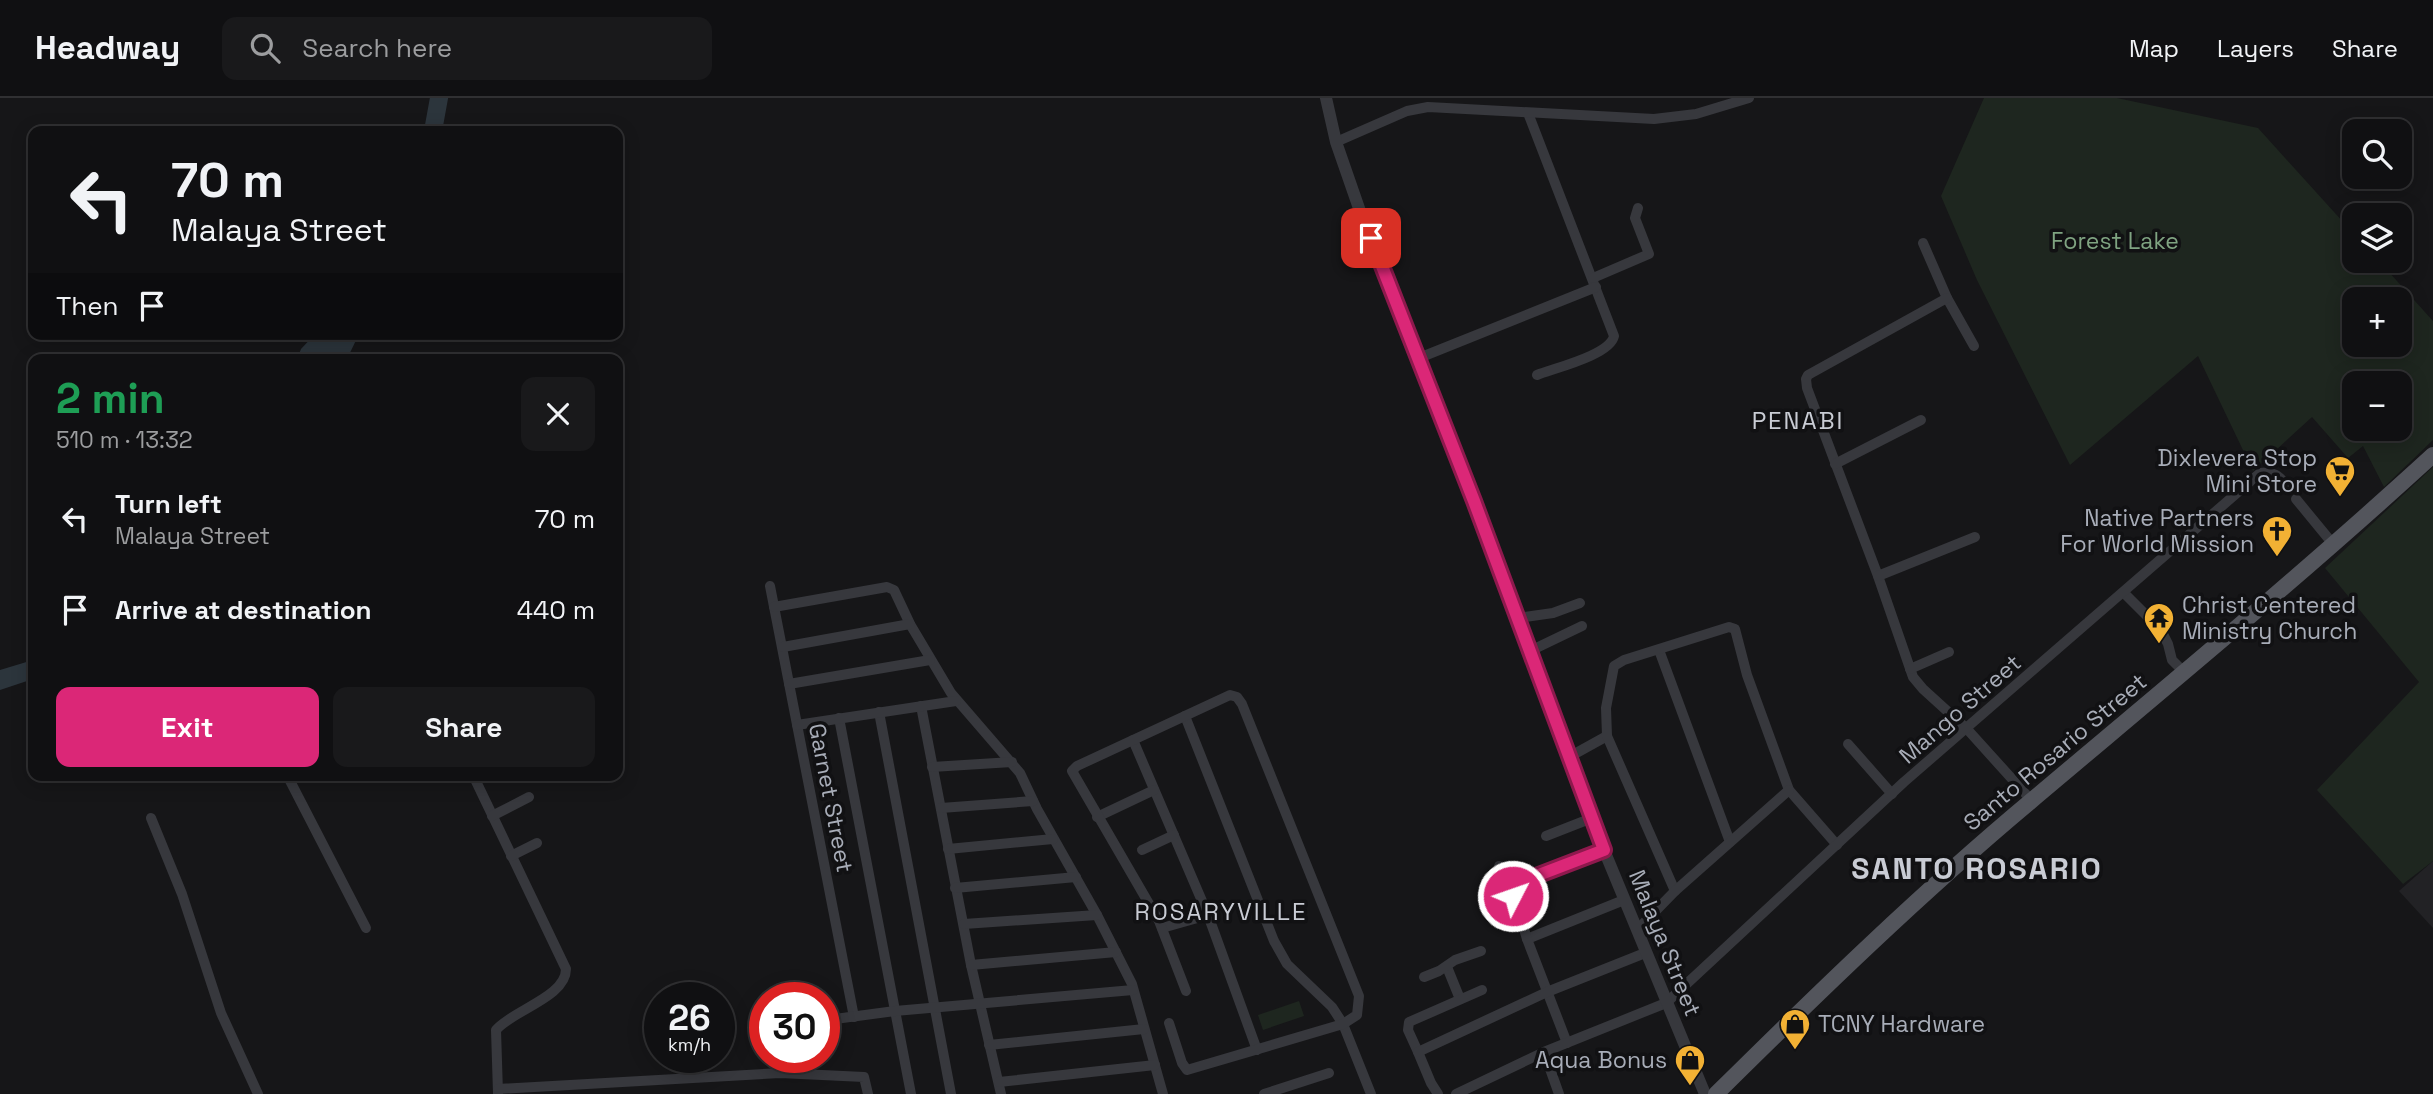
<!DOCTYPE html>
<html lang="en">
<head>
<meta charset="utf-8">
<style>
  :root { --surface:#101012; --page:#19191b; --text:#f1f3f6; --muted:#9c9d9f; --line:#303032; --accent:#db2777 }
  body { margin:0; font-family:"Space Grotesk",sans-serif; background:var(--page); color:var(--text); height:100vh; display:flex; flex-direction:column; font-size:26px; white-space:nowrap }
  * { box-sizing:border-box; margin:0 }
  p { font-size:23px; color:var(--muted) }
  .icon { flex:none; width:38px; height:38px; fill:none; stroke:currentColor; stroke-width:2; stroke-linecap:round; stroke-linejoin:round }
  .map { position:relative; flex:1; overflow:hidden }
  .side { position:absolute; left:28px; top:256px; width:595px; height:427px; display:flex; flex-direction:column; background:var(--surface); border-radius:14px; box-shadow:0 4px 18px #0003,0 0 0 2px var(--line) }
  .side>* { flex:none }
  .guide { position:absolute; left:28px; top:28px; width:595px; height:214px; border-radius:14px; box-shadow:0 4px 18px #0003,0 0 0 2px var(--line); background:#101012; color:var(--text); overflow:hidden }
  .fabs { position:absolute; left:2342px; top:21px; display:grid; gap:14px }
  .fabs a { display:grid; place-items:center; width:70px; height:70px; border-radius:14px; background:var(--surface); box-shadow:0 4px 18px #0003,0 0 0 2px var(--line); font-size:35px }
  .speed { position:absolute; left:644px; top:884px; display:flex; gap:14px; font-size:35px; font-weight:700; text-align:center }
  .speed>* { display:grid; place-content:center; width:91px; height:91px; border-radius:50%; background:var(--surface); box-shadow:0 4px 18px #0003,0 0 0 2px var(--line); line-height:1 }
  .speed small { font-size:18px; font-weight:400 }
  .speed .limit { border:10px solid #d22; background:#fff; color:#111 }
  .pin { position:absolute; display:grid; place-items:center; width:60px; height:60px; color:#fff; margin:-30px; border-radius:14px; box-shadow:0 4px 10px #0006 }
  .me { position:absolute; width:77px; margin:-38px; rotate:49deg; stroke-linejoin:round; filter:drop-shadow(0 0 5px #0008) }
  .turn { display:flex; align-items:center; gap:24px; height:147px; padding:0 28px; font-size:32px }
  .turn .icon { width:91px; height:91px; stroke-width:2.5 }
  .turn b { display:block; font-size:49px; line-height:60px }
  .then { display:flex; align-items:center; height:66px; padding:0 28px; background:#0003; gap:14px; font-size:26px }
  .round { display:grid; place-items:center; flex:none; width:74px; height:74px; border-radius:14px; background:var(--page) }
  .overview { display:flex; align-items:center; justify-content:space-between; height:119px; padding:0 28px }
  h1 { font-size:42px; font-weight:600; line-height:52px; color:#1e9e55 }
  .button { display:flex; gap:14px; margin-top:auto; padding:14px 28px }
  .button a { flex:1; height:80px; border-radius:14px; background:var(--accent); color:#fff; font-size:28px; font-weight:600; line-height:80px; text-align:center }
  .button a+a { background:var(--page); color:var(--text) }
  ul { padding:0; list-style:none }
  li { display:flex; align-items:center; gap:21px; height:91px; padding:0 28px }
  li div { flex:1 }
  li b { display:block; font-size:26px }
  li em { font-style:normal }
  header { display:flex; align-items:center; gap:42px; box-sizing:border-box; height:98px; padding:0 35px; background:var(--surface); border-bottom:2px solid var(--line) }
  header strong { font-size:33px }
  nav { display:flex; gap:38px; margin-inline-start:auto; font-size:24px }
  .search { width:490px; height:63px; background:var(--page); display:flex; align-items:center; gap:18px; box-sizing:border-box; padding:0 24px; border-radius:14px; color:var(--muted); font-size:26px }
  .map>svg:first-child { display:block }
  .built { fill:#222225 }
  .green { fill:#1e261f; fill-rule:evenodd }
  .water { fill:#2c353c }
  .lines { fill:none; stroke-linecap:round; stroke-linejoin:round }
  .river { stroke:#2c353c; stroke-width:18 }
  .minor { stroke:#37383d; stroke-width:10 }
  .tertiary { stroke:#37383d; stroke-width:12 }
  .primary { stroke:#53555c; stroke-width:16 }
  .route-casing { stroke:#8e194d; stroke-width:18 }
  .route { stroke:#db2777; stroke-width:12 }
  .labels { text-anchor:middle; stroke-width:7; stroke-linejoin:round; paint-order:stroke }
  .park-label { font-size:23px; fill:#7fa381; stroke:#111113 }
  .poi-label { font-size:23px; fill:#a8adb8; stroke:#111113; text-anchor:end }
  .street-label { font-size:23px; fill:#a8adb8; stroke:#111113 }
  .neighbourhood-label { font-size:24px; letter-spacing:2px; fill:#c9ccd4; stroke:#111113 }
  .district-label { font-size:30px; font-weight:bold; letter-spacing:2px; fill:#c9ccd4; stroke:#111113 }
</style>
</head>
<body>
<header>
<strong>Headway</strong>
<div class="search"><svg class="icon" aria-label="search" viewBox="0 0 24 24"><circle cx="10" cy="10" r="6"/><path d="M15 15l6 6"/></svg>Search here</div>
<nav><a>Map</a><a>Layers</a><a>Share</a></nav>
</header>
<div class="map">
<svg width="2433" height="996" viewBox="0 0 2433 996">
  <rect width="100%" height="100%" fill="#161618"/>
  <!-- built -->
  <polygon class="built" points="2433,763 2433,830 2399,793"/>
  <!-- green -->
  <g class="green">
    <path d="M1984 0H2117L2258 30 2354 136V163H2379L2433 223V342L2384 389 2363 348 2348 360 2312 319 2253 373 2198 258 2070 367 1977 182 1941 98ZM2354 201H2399V247H2354ZM2354 285H2399V331H2354Z"/>
    <polygon points="2433,369 2433,763 2403,786 2317,692 2419,584 2325,470"/>
    <polygon points="1299,903 1304,918 1263,932 1258,917"/>
  </g>
  <!-- water -->
  <g class="water">
    <polygon points="315,236 359,236 347,261 297,261 301,251"/>
    <polygon points="33,562 33,581 0,592 0,572"/>
  </g>
  <g class="lines">
    <!-- river -->
    <polyline class="river" points="433,33 439,0"/>
    <!-- minor -->
    <g class="minor">
      <path d="M1528 15 1614 238C1610 257 1555 270 1537 277"/>
      <polyline points="1336,44 1407,13 1428,9 1654,21 1696,16 1749,0"/>
      <polyline points="1923,145 1947,200 1974,248"/>
      <polyline points="1593,180 1649,156 1635,120 1638,110"/>
      <polyline points="1947,200 1808,277 1806,281 1807,290 1878,478 1913,579 1923,591 1967,631 2031,702"/>
      <polyline points="1419,260 1596,189"/>
      <polyline points="1835,366 1921,322"/>
      <polyline points="2296,401 2333,446"/>
      <polyline points="1878,478 1975,439"/>
      <polyline points="770,488 854,919"/>
      <polyline points="2124,495 2161,532 2168,546 2172,562 2184,574"/>
      <polyline points="774,509 887,489 894,492 910,526 951,595 1020,675 1037,711 1097,817 1132,886 1163,996"/>
      <polyline points="1518,520 1553,515 1580,505"/>
      <polyline points="783,549 910,526"/>
      <polyline points="1659,552 1730,744"/>
      <polyline points="1530,553 1582,528"/>
      <polyline points="1910,571 1949,554"/>
      <polyline points="789,586 930,562"/>
      <polyline points="921,608 971,867 1001,996"/>
      <polyline points="879,614 951,996"/>
      <polyline points="1185,618 1274,843 1287,866 1332,909 1343,926 1371,996"/>
      <polyline points="839,620 911,996"/>
      <polyline points="797,627 956,603"/>
      <polyline points="1133,642 1208,817 1257,952"/>
      <polyline points="1848,646 1892,696"/>
      <polyline points="1569,659 1607,638"/>
      <polyline points="932,669 1012,664"/>
      <polyline points="287,677 366,830"/>
      <path d="M473 677 566 871C566 899 513 912 496 932L498 995"/>
      <polyline points="941,710 1033,703"/>
      <polyline points="492,718 529,699"/>
      <polyline points="1097,719 1154,692"/>
      <polyline points="151,720 182,796 221,915 258,996"/>
      <polyline points="1546,738 1592,720"/>
      <polyline points="948,751 1053,741"/>
      <polyline points="1142,752 1174,737"/>
      <polyline points="511,758 537,745"/>
      <polyline points="1499,768 1504,781 1512,791"/>
      <polyline points="955,790 1076,779"/>
      <polyline points="1675,793 1607,638 1606,610 1614,568 1624,562 1729,529 1735,531 1747,577 1789,692 1837,747"/>
      <polyline points="964,826 1097,817"/>
      <polyline points="1162,830 1208,817"/>
      <polyline points="1637,832 1675,793 1789,692"/>
      <polyline points="1527,841 1624,802"/>
      <polyline points="971,867 1116,854"/>
      <polyline points="1447,869 1460,901"/>
      <polyline points="1424,879 1439,873 1455,862 1481,853"/>
      <polyline points="835,921 895,913 1133,892"/>
      <polyline points="1169,925 1182,965 1187,972 1343,926 1357,917 1359,898 1242,606 1237,599 1230,597 1077,668 1072,673 1159,823 1186,893"/>
      <polyline points="1567,945 1527,841 1512,791 1523,783 1604,752"/>
      <polyline points="989,947 1144,931"/>
      <polyline points="1418,954 1408,932 1409,924 1482,892"/>
      <path d="M1544 954 1666 905 1904 684 2260 375C2273 373 2279 377 2287 388"/>
      <polyline points="999,984 1155,967"/>
      <polyline points="498,991 780,975 864,979 868,996"/>
      <polyline points="1264,996 1329,975"/>
      <polyline points="1438,996 1431,985 1418,954 1547,894 1645,855"/>
      <polyline points="1456,996 1544,954 1559,996"/>
    </g>
    <!-- tertiary -->
    <polyline class="tertiary" points="1326,0 1336,44 1361,116 1474,403 1604,752 1705,996"/>
    <!-- primary -->
    <path class="primary" d="M1716 996C1818 895 1921 795 2031 703 2166 589 2302 477 2433 357"/>
  </g>
  <g class="lines">
    <!-- route casing -->
    <g class="route-casing">
      <polyline id="route" points="1371,140 1474,403 1604,752 1523,783 1512,791 1513,798"/>
    </g>
    <!-- route -->
    <use href="#route" class="route"/>
  </g>
  <!-- icons -->
  <defs>
    <g id="supermarket-pin" transform="scale(1.575)"><path d="M0 17L-7.5 6A9.5 9.5 0 1 1 7.5 6Z" fill="#f2b134" stroke="#111113"/><path d="M-6-5.5h2.5l.6 2H6L4.5 2H-2.5L-4.4-4H-6ZM-1.5 3.2a1.3 1.3 0 1 0 .1 0ZM3 3.2a1.3 1.3 0 1 0 .1 0Z" fill="#111"/></g>
    <g id="church-pin" transform="scale(1.575)"><path d="M0 17L-7.5 6A9.5 9.5 0 1 1 7.5 6Z" fill="#f2b134" stroke="#111113"/><path d="M-1.2-6h2.4v3.5h3.3v2.4h-3.3V6h-2.4V-.1h-3.3v-2.4h3.3Z" fill="#111"/></g>
    <g id="temple-pin" transform="scale(1.575)"><path d="M0 17L-7.5 6A9.5 9.5 0 1 1 7.5 6Z" fill="#f2b134" stroke="#111113"/><path d="M0-6L5-2H3V0L6.5 2.5H4V6H1.5V3h-3V6H-4V2.5H-6.5L-3 0V-2H-5Z" fill="#111"/></g>
    <g id="shop-pin" transform="scale(1.575)"><path d="M0 17L-7.5 6A9.5 9.5 0 1 1 7.5 6Z" fill="#f2b134" stroke="#111113"/><path d="M-5-2.5h2.3a2.7 3.5 0 0 1 5.4 0H5L5.5 6h-11ZM-1.5-2.5h3a1.5 2.3 0 0 0-3 0Z" fill="#111"/></g>
  </defs>
  <g fill-rule="evenodd">
    <use href="#supermarket-pin" x="2340" y="373"/>
    <use href="#church-pin" x="2277" y="433"/>
    <use href="#temple-pin" x="2159" y="520"/>
    <use href="#shop-pin" x="1795" y="926"/>
    <use href="#shop-pin" x="1690" y="962"/>
  </g>
  <g class="labels">
    <!-- park labels -->
    <g class="park-label">
      <text x="2115" y="151">Forest Lake</text>
    </g>
    <!-- poi labels -->
    <g class="poi-label">
      <text x="2317" y="368">Dixlevera Stop<tspan x="2317" dy="26">Mini Store</tspan></text>
      <text x="2254" y="428">Native Partners<tspan x="2254" dy="26">For World Mission</tspan></text>
      <text x="2182" y="515" text-anchor="start">Christ Centered<tspan x="2182" dy="26">Ministry Church</tspan></text>
      <text x="1818" y="934" text-anchor="start">TCNY Hardware</text>
      <text x="1667" y="970">Aqua Bonus</text>
    </g>
    <!-- street labels -->
    <g class="street-label">
      <text transform="translate(1960 611) rotate(-41)" y="8">Mango Street</text>
      <text transform="translate(2055 654) rotate(-40)" y="8">Santo Rosario Street</text>
      <text transform="translate(831 700) rotate(79)" y="8">Garnet Street</text>
      <text transform="translate(1665 845) rotate(68)" y="8">Malaya Street</text>
    </g>
    <!-- neighbourhood labels -->
    <g class="neighbourhood-label">
      <text x="1798" y="331">PENABI</text>
      <text x="1221" y="822">ROSARYVILLE</text>
    </g>
    <!-- district labels -->
    <g class="district-label">
      <text x="1977" y="781">SANTO ROSARIO</text>
    </g>
  </g>
</svg>
<div class="fabs">
<a><svg class="icon" aria-label="search" viewBox="0 0 24 24"><circle cx="10" cy="10" r="6"/><path d="M15 15l6 6"/></svg></a>
<a><svg class="icon" aria-label="layers" viewBox="0 0 24 24"><path d="M12 4l9 5-9 5-9-5zM3 14l9 5 9-5"/></svg></a>
<a>+</a>
<a>−</a>
</div>
<div class="speed"><div>26<small>km/h</small></div><div class="limit">30</div></div>
<div class="pin" style="left:1371px;top:140px;background:#d93025"><svg class="icon" aria-label="arrive" viewBox="0 0 24 24"><path d="M6 21V4h12l-3 4 3 4H6"/></svg></div>
<svg class="me" style="left:1513px;top:798px" viewBox="-20 -20 40 40"><circle r="17" fill="#db2777" stroke="#fff" stroke-width="3"/><path d="M0-11L8 9 0 5-8 9z" fill="#fff"/></svg>
<div class="guide">
<div class="turn"><svg class="icon" aria-label="left" viewBox="0 0 24 24"><path d="M17 20v-9H6M10 6l-5 5 5 5"/></svg><div><b>70 m</b>Malaya Street</div></div>
<div class="then">Then<svg class="icon" aria-label="arrive" viewBox="0 0 24 24"><path d="M6 21V4h12l-3 4 3 4H6"/></svg></div>
</div>
<section class="side">
<div class="overview"><div><h1>2 min</h1><p>510 m · 13:32</p></div><a class="round"><svg class="icon" aria-label="close" viewBox="0 0 24 24"><path d="M6 6l12 12M18 6L6 18"/></svg></a></div>
<ul>
<li><svg class="icon" aria-label="left" viewBox="0 0 24 24"><path d="M17 20v-9H6M10 6l-5 5 5 5"/></svg><div><b>Turn left</b><p>Malaya Street</p></div><em>70 m</em></li>
<li><svg class="icon" aria-label="arrive" viewBox="0 0 24 24"><path d="M6 21V4h12l-3 4 3 4H6"/></svg><div><b>Arrive at destination</b></div><em>440 m</em></li>
</ul>
<div class="button"><a>Exit</a><a>Share</a></div>
</section>
</div>
</body>
</html>
